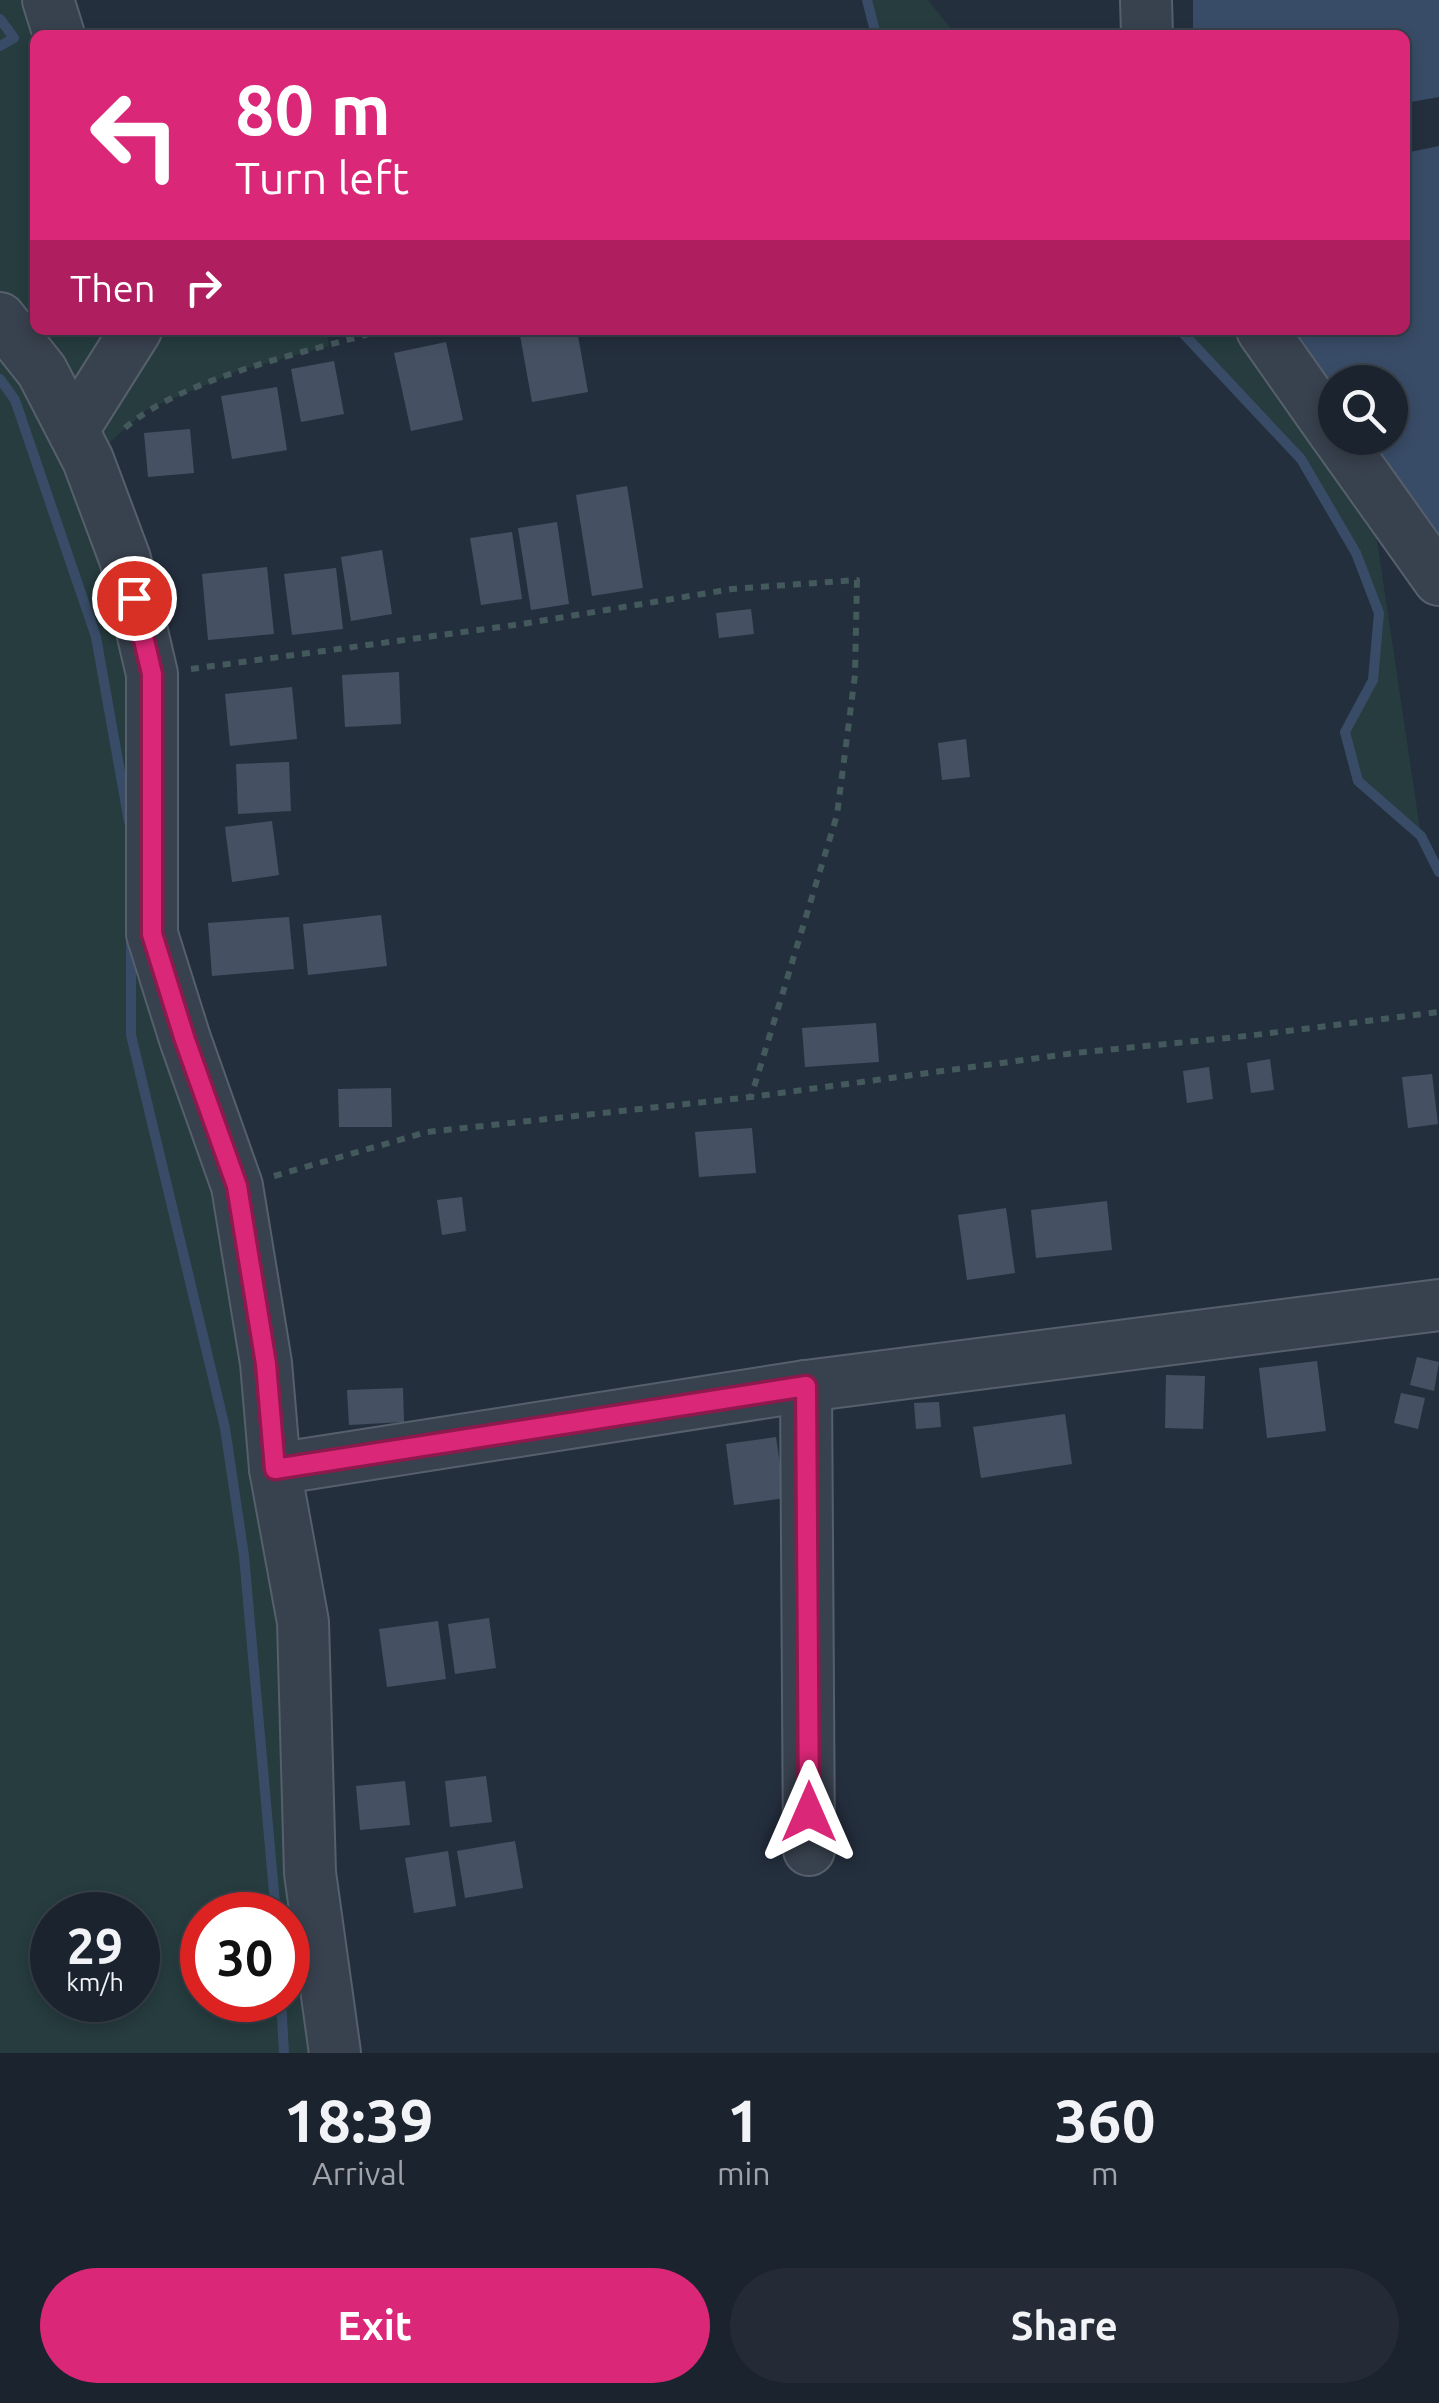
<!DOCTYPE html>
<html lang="en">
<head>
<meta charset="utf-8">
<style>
  :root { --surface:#1b232e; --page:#242b36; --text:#f1f3f6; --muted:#a0a4aa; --line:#39404a; --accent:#db2777 }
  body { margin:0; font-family:Ubuntu,sans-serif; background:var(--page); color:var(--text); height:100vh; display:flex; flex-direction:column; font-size:38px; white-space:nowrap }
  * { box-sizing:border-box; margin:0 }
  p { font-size:32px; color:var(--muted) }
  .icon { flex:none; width:55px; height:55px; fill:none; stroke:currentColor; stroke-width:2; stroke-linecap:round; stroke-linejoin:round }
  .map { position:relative; height:2053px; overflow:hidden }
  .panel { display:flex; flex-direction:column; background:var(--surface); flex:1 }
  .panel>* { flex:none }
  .hud { position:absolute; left:30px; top:30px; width:1380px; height:305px; border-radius:15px; box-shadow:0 5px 15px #0003,0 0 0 2px var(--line); background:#db2777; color:#fff; overflow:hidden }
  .controls { position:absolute; left:1318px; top:365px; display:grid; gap:20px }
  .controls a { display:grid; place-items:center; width:90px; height:90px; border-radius:50%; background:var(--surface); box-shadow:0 5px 15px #0003,0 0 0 2px var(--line); font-size:50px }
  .speed { position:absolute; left:30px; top:1892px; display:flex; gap:20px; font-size:50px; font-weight:700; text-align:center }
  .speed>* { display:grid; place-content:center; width:130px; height:130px; border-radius:50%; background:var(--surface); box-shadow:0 5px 15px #0003,0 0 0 2px var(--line); line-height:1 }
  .speed small { font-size:25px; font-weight:400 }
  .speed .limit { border:15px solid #d22; background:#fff; color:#111 }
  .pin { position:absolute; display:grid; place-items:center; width:85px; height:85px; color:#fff; margin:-42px; border:5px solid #fff; border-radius:50%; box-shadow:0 2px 10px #0007 }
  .me { position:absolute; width:110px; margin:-55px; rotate:0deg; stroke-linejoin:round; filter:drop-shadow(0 0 8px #0008) }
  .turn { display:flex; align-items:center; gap:35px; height:210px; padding:0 40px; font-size:45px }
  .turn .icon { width:130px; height:130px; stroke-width:2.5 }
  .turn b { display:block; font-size:70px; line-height:85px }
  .then { display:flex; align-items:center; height:95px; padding:0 40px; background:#0003; gap:20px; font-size:38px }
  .eta { display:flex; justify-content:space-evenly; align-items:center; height:170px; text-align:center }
  .eta b { font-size:60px; font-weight:700; line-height:70px }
  .cta { display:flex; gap:20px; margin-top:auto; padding:20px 40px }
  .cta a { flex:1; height:115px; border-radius:60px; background:var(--accent); color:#fff; font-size:40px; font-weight:700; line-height:115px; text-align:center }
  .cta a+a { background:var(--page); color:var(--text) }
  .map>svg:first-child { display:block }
  .green { fill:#263c3f; fill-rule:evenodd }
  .water { fill:#394c67 }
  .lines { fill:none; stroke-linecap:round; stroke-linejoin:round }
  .stream { stroke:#394c67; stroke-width:10 }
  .building { fill:#455162 }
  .minor-casing { stroke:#565f6c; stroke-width:54 }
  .path { stroke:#44595c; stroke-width:6; stroke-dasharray:8 8; stroke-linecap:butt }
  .minor { stroke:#38414e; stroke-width:50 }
  .route-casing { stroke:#8e194d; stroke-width:25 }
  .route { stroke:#db2777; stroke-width:18 }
</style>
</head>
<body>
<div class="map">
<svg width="1439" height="2053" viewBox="0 0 1439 2053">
  <rect width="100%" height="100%" fill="#242f3e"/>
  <!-- green -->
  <g class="green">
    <path d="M0 0H48L35 35V330H326L329 346 238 371 146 410 89 461 125 559 152 934 212 1112 335 2053H0ZM52 1915H138V2000H52ZM202 1915H288V2000H202Z"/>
    <polygon points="867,0 928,0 956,35 876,35"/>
    <polygon points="1179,330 1262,330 1368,480 1421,836 1358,781 1345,732 1373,680 1379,613 1356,553 1306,469"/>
  </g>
  <!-- water -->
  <g class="water">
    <polygon points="1193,0 1439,0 1439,97 1405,103 1405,35 1193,35"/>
    <polygon points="1439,146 1439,539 1367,438 1390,438 1390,382 1335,382 1335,393 1290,330 1405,330 1405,153"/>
  </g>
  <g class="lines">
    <!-- stream -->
    <g class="stream">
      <polyline points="867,0 876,35"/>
      <polyline points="0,19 14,38 0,46"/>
      <polyline points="1180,330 1301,459 1356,553 1379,613 1373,680 1345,732 1358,781 1421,836 1439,872"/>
      <polyline points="0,379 15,400 96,637 129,822"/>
      <polyline points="131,939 131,1035 225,1428 244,1556 276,1915"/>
      <polyline points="281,2000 284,2053"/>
    </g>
  </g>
  <!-- building -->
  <g class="building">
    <polygon points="519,330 577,330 588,392 532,402"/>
    <polygon points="446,342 463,420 411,431 394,353"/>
    <polygon points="334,361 344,414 301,422 291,369"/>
    <polygon points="277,387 287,450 232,459 221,396"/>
    <polygon points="190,429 194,473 148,477 144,433"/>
    <polygon points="627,486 643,588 592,596 576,495"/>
    <polygon points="557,522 569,604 531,610 518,528"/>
    <polygon points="512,532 522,599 481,605 470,538"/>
    <polygon points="382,550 392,614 351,621 341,557"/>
    <polygon points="267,567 274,634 208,640 202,574"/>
    <polygon points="336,568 343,629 292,635 284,574"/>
    <polygon points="751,609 754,634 719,638 716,613"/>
    <polygon points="399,672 401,724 345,727 342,675"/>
    <polygon points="292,687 297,739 230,746 225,694"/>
    <polygon points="966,739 970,777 942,780 938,743"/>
    <polygon points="289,762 291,811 238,814 236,764"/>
    <polygon points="272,821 279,875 232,882 225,827"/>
    <polygon points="381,915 387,966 308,975 303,924"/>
    <polygon points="289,917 294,969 212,976 208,923"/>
    <polygon points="876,1023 879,1062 805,1067 802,1028"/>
    <polygon points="1270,1059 1274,1090 1251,1093 1247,1063"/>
    <polygon points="1209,1067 1213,1099 1187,1103 1183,1071"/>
    <polygon points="1432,1074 1438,1124 1408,1128 1402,1077"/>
    <polygon points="391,1088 392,1127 339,1127 338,1089"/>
    <polygon points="752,1128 756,1173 699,1177 695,1132"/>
    <polygon points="462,1197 466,1231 442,1235 437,1200"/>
    <polygon points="1107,1201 1112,1250 1036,1258 1031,1210"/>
    <polygon points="1006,1208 1015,1273 967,1280 958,1215"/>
    <polygon points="1417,1357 1439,1362 1434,1391 1410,1385"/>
    <polygon points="1317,1361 1326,1431 1267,1438 1259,1368"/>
    <polygon points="1166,1375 1205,1376 1203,1429 1165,1428"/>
    <polygon points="403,1388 404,1422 349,1425 347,1390"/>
    <polygon points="1401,1393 1425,1398 1418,1429 1394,1423"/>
    <polygon points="939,1402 941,1427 916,1429 914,1403"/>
    <polygon points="1065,1414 1072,1464 981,1478 973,1427"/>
    <polygon points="776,1437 785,1498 734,1505 726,1444"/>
    <polygon points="489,1618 496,1668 455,1674 448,1624"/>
    <polygon points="438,1621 446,1679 387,1687 379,1629"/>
    <polygon points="486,1776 492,1822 450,1827 445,1781"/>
    <polygon points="405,1781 410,1825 360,1830 356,1786"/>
    <polygon points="515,1841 523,1888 465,1898 457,1851"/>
    <polygon points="448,1851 456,1906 414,1913 405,1858"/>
  </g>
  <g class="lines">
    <!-- minor casing -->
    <g class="minor-casing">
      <g id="minor">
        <polyline points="48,0 59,35"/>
        <polyline points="1146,0 1147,35"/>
        <polyline points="0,318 42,371 88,460 125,559 152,674 152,934 185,1039 237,1186 266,1363 275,1469 303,1622 310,1873 335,2053"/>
        <polyline points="1262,330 1335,434"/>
        <polyline points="73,430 136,330"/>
        <polyline points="1338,438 1439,580"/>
        <polyline points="806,1386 809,1850"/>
        <polyline points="275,1469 806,1386 1439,1305"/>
      </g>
    </g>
    <!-- path -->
    <g class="path">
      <path d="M125 428C184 377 307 352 383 330"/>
      <polyline points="191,669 522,624 732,589 857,580 855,675 837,815 751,1097"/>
      <polyline points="274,1176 427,1132 751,1097 1075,1053 1247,1036 1439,1012"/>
    </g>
    <!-- minor -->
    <use href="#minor" class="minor"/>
  </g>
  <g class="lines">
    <!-- route casing -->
    <g class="route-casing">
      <polyline id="route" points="134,598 152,674 152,934 185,1040 237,1186 266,1364 275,1469 806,1386 809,1812"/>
    </g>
    <!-- route -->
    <use href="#route" class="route"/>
  </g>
</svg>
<div class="controls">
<a><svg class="icon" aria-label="search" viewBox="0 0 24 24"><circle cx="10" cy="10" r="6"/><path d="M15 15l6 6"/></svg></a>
</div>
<div class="speed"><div>29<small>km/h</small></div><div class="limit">30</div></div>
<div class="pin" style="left:134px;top:598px;background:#d93025"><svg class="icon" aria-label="arrive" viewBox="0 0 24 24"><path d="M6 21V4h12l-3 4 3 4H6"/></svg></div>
<svg class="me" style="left:809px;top:1812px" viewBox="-20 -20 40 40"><path d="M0-17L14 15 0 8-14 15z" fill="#db2777" stroke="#fff" stroke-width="4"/></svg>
<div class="hud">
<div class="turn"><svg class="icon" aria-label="left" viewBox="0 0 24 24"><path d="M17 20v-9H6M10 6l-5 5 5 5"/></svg><div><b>80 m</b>Turn left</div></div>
<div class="then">Then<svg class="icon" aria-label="right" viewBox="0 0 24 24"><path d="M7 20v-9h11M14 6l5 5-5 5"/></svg></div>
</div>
</div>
<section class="panel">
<div class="eta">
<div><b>18:39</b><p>Arrival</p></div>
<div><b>1</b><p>min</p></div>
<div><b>360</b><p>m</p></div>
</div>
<div class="cta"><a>Exit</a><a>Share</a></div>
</section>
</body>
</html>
